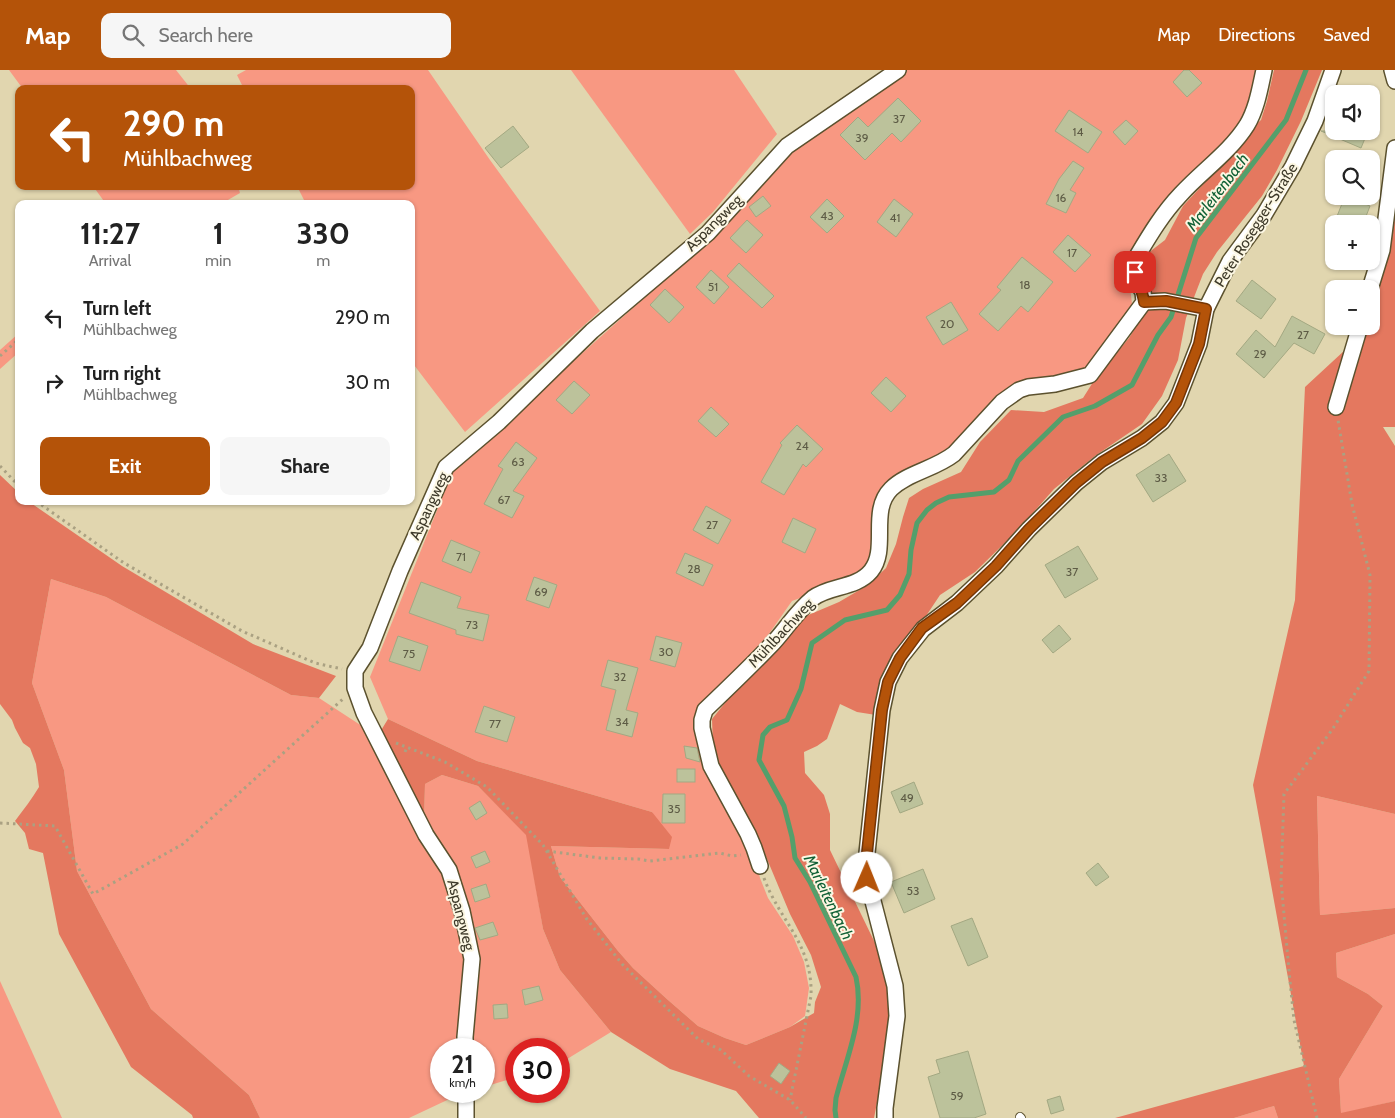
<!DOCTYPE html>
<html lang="en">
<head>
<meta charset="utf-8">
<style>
  :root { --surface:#fff; --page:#f6f6f6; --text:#222; --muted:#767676; --accent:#b45309 }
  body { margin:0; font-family:Cabin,sans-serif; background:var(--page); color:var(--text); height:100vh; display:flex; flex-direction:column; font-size:19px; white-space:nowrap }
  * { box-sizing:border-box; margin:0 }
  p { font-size:16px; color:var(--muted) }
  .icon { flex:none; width:28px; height:28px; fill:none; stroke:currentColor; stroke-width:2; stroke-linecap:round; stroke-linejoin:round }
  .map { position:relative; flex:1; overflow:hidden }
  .drawer { position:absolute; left:15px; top:130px; width:400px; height:305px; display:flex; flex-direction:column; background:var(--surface); border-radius:10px; box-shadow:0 1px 4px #0004 }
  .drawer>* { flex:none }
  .banner { position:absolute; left:15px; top:15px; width:400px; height:105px; border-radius:10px; box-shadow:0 1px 4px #0004; background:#b45309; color:#fff; overflow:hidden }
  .buttons { position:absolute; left:1325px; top:15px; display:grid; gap:10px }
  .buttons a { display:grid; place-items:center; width:55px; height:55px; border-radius:10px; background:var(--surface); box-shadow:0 1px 4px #0004; font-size:25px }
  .speed { position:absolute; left:430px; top:968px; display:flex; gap:10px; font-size:25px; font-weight:700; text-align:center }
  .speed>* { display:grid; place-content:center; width:65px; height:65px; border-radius:50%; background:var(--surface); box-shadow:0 1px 4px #0004; line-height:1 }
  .speed small { font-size:12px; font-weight:400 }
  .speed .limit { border:8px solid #d22; background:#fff; color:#111 }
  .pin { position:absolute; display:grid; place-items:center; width:42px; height:42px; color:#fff; margin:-21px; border-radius:10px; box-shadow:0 2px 8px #0006 }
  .me { position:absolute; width:55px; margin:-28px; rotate:1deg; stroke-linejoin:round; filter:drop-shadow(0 0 4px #0008) }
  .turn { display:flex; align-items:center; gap:18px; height:105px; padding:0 25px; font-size:22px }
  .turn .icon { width:65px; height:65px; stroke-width:2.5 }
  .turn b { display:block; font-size:35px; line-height:42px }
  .eta { display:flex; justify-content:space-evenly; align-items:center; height:85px; text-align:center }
  .eta b { font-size:30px; font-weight:700; line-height:35px }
  .button { display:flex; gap:10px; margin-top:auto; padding:10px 25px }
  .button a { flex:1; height:58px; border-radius:10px; background:var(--accent); color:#fff; font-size:20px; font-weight:700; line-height:58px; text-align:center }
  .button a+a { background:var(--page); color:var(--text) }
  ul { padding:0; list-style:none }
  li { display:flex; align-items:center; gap:15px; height:65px; padding:0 25px }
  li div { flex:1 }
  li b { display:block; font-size:19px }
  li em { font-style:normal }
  header { display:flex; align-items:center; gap:30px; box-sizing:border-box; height:70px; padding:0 25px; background:var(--accent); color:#fff }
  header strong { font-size:24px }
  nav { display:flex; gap:28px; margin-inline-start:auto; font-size:18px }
  .search { width:350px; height:45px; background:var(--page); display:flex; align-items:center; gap:12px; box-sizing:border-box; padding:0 18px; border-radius:10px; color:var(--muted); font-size:19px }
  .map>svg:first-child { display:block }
  .green { fill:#f89882 }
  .forest { fill:#e4785f }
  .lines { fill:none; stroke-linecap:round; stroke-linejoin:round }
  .stream { stroke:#549f6b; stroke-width:5 }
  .building { fill:#bcc29b; stroke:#a3a882 }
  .service-casing { stroke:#5b512e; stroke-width:10 }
  .minor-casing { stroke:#5b512e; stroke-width:18 }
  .path { stroke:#aaa182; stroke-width:3; stroke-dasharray:2.5 4; stroke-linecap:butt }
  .service { stroke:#fff; stroke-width:8 }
  .minor { stroke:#fff; stroke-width:15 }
  .route-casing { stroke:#753606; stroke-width:12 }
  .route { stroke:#b45309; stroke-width:9 }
  .labels { text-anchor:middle; stroke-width:4; stroke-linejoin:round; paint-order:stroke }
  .number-label { font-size:12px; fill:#5e5c46 }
  .street-label { font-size:15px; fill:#3e3a2a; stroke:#fcf7e3 }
  .water-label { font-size:16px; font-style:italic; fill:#106035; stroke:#fcf7e3 }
</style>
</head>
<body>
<header>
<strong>Map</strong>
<div class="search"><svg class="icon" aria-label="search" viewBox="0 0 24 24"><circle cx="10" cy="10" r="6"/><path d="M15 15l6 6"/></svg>Search here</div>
<nav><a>Map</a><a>Directions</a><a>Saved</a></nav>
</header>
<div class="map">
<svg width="1395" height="1048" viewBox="0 0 1395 1048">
  <rect width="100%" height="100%" fill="#e1d6af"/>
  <!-- green -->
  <g class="green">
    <polygon points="9,0 176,0 191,19 23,19"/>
    <polygon points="246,0 428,0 490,90 600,241 465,362 411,291 411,134 306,134 297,116 411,116 411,19 244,19 237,5"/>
    <polygon points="571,0 734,0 777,64 713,142 690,164"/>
    <polygon points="907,0 1261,0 1249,41 1225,76 1128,199 1132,234 1085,303 1029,312 944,385 880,425 874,486 857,507 792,531 750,591 697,644 739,752 738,763 746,766 754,784 760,808 768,828 793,866 804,892 809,918 805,946 790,957 746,975 725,968 698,956 668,930 633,898 618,881 560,807 551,776 669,779 652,742 477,691 388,649 370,607 454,398 711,168 792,78"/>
    <polygon points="93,116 238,116 240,123 221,134 106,134"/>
    <polygon points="19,263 19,282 0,299 0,280"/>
    <polygon points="51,509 106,527 291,625 319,628 368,660 424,748 425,714 442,705 478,716 527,765 543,859 560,900 611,962 559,994 559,979 516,979 516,1007 484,1017 484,979 441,979 441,1021 469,1021 460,1024 409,1048 260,1048 249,1025 151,939 77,801 64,700 32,613"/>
    <polygon points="1317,726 1395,744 1395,838 1320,845"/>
    <polygon points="1395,864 1395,1031 1341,1044 1339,1009 1383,936 1368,924 1337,907 1336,883"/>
    <polygon points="0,911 62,1048 0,1048"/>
    <polygon points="1274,1036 1278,1048 1234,1048"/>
  </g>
  <!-- forest -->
  <g class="forest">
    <polygon points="1274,0 1322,0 1301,51 1277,100 1262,126 1217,182 1203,204 1186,248 1178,290 1162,326 1142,354 1095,386 1054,419 1017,461 975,502 940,525 924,549 876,645 857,642 840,634 827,669 817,676 804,682 805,703 824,725 830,744 830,780 876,875 888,903 891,946 885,992 874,1048 759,1048 736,1021 670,999 611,962 560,900 543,859 526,765 478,716 442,705 425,714 424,749 377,667 388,649 477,691 652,742 672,767 669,779 551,776 560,807 618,881 633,898 668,930 698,956 725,968 746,975 790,957 814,943 815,932 821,917 811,885 790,844 757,765 734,727 722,704 713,676 712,649 729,628 768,589 806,546 839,532 868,515 886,498 896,474 903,447 909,428 923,419 961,402 980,372 1011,340 1044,342 1083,328 1095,309 1129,268 1147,239 1142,203 1143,187 1165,170 1183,136 1211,106 1246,63 1261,50 1267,31"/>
    <polygon points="1395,128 1395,357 1383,357 1395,376 1395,744 1317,726 1320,845 1395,838 1395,864 1336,883 1337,907 1368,924 1383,936 1339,1009 1341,1043 1395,1031 1395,1048 1278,1048 1274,1036 1234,1048 1115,1048 1304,996 1253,715 1295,530 1305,317 1345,280 1371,260 1392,150"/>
    <path d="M0 405 19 423V431H28L122 496 253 574 336 606 319 628 291 625 106 527 51 509 32 613 64 700 77 801 151 939 249 1025 260 1048H193L192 1045 131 997 59 864 43 783 29 779 25 763 15 751C23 740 32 729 39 717L36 694 30 678 23 673 15 658 12 650 0 634Z"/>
  </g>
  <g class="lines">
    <!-- stream -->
    <path class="stream" d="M836 1048 835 1040 836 1028C846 989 865 948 856 907L810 812 795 788 792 767 784 736 759 690 763 665 770 657 787 650 801 619 812 573 845 550 887 540 900 525 909 504 911 480 917 453 927 440 936 433 949 427 994 422 1009 410 1018 391 1063 347 1095 336 1132 315 1158 265 1171 247 1196 168 1286 50 1306 0"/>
  </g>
  <!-- building -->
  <g class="building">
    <polygon points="1184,0 1189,0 1202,13 1187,27 1173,12"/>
    <polygon points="898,28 921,51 901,72 892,63 865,90 840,65 858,47 868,57"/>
    <polygon points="1069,40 1102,62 1088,83 1055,61"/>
    <polygon points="1126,50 1138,61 1125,75 1113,62"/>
    <polygon points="513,56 529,77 501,98 485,78"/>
    <polygon points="1321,61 1368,61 1361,78"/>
    <polygon points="1073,91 1084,98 1070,120 1076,123 1066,143 1046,134 1059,109"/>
    <polygon points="763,126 771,136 756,147 749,137"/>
    <polygon points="1345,126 1370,136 1363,154 1334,154"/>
    <polygon points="827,129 844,146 827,163 810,147"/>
    <polygon points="894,129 913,144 896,167 877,152"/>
    <polygon points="747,150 763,165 746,183 730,168"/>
    <polygon points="1068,165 1091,185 1075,202 1053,182"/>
    <polygon points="1022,187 1053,212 1028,242 1021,236 998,261 979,244 1001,220 997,217"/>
    <polygon points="739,193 774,226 762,238 727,206"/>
    <polygon points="711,200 729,217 714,234 696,217"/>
    <polygon points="1252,210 1276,229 1261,249 1236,231"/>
    <polygon points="665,219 684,237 669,253 650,235"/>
    <polygon points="951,232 968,260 943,275 926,247"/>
    <polygon points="1292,246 1325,264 1314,284 1294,273 1264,308 1236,284 1256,260 1275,277"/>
    <polygon points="886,307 906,326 891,342 871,323"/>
    <polygon points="574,311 590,325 572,344 556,330"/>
    <polygon points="711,337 729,354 716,367 698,351"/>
    <polygon points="797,355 823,379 806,397 803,394 784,425 761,412 782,375 780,373"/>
    <polygon points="516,372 537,388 513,421 524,426 512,448 484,434 503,399 498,396"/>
    <polygon points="1169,384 1186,411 1153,432 1136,405"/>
    <polygon points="706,436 731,450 718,474 693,460"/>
    <polygon points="793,448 816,459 805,483 782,472"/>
    <polygon points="451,470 480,482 471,503 442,491"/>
    <polygon points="1078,476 1098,509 1065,528 1045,495"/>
    <polygon points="685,483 713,495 703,516 676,503"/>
    <polygon points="534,507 557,515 549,538 526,530"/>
    <polygon points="421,512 461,527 457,538 489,545 483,571 456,564 456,560 409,543"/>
    <polygon points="1059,555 1071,569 1053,583 1042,570"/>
    <polygon points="398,566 428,576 420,601 389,591"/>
    <polygon points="656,566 682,573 675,597 650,590"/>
    <polygon points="608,590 638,598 626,640 638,643 632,667 606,660 616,620 601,616"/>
    <polygon points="484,636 515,647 507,672 475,662"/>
    <polygon points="684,676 697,678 700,692 686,688"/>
    <rect x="677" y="699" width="18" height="13"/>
    <polygon points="914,712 923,734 900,743 891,722"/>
    <polygon points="663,724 685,724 685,753 662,753"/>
    <polygon points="480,731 487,743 476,750 469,738"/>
    <polygon points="485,781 490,792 476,798 471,787"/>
    <polygon points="1098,793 1109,807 1096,816 1086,803"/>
    <polygon points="923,799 935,829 904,843 891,812"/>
    <polygon points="486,814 490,827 475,832 471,819"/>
    <polygon points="972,848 988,887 968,896 951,856"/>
    <polygon points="493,852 498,865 480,870 475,858"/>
    <polygon points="539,916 543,930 525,935 522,920"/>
    <polygon points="507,934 508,948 494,949 493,935"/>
    <polygon points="968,981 986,1044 974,1048 940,1048 928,1007 940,1003 936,990"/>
    <polygon points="779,993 790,1001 781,1014 770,1006"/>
    <polygon points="1060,1026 1064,1040 1051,1044 1047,1030"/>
  </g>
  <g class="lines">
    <!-- service casing -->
    <g class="service-casing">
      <polyline id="service" points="1020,1047 1021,1048"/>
    </g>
    <!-- minor casing -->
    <g class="minor-casing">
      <g id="minor">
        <polyline points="1392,0 1395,11"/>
        <polyline points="1370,219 1382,180 1395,78"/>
        <polyline points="1144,232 1165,231 1206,239"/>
        <polyline points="1336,337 1360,256"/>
        <path d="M760 796 754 778 748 764 711 696 702 658V650L705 640C728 618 751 596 773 573 787 558 796 542 813 528 830 515 856 519 871 501 889 479 869 441 891 419 907 403 935 399 954 384L1002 332 1019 320 1028 317 1055 314 1090 305 1144 232 1143 222 1137 212 1133 193C1148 168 1161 145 1181 124 1202 101 1230 82 1247 55 1257 38 1260 18 1264 0"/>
        <polyline points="465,979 465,967 472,889 462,841 449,800 426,765 364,643 355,618 355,601 370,578 400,501 446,397 499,352 592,261 708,163 787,76 898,0"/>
        <polyline points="466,1021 466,1048"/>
        <polyline points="885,1048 885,1038 897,946 895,916 867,808 867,783 882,640 888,612 900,588 923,559 957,533 996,496 1029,459 1076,413 1102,392 1142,368 1162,352 1176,333 1199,274 1206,239 1230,191 1264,145 1293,96 1315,51 1333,0"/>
      </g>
    </g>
    <!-- path -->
    <g class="path">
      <polyline points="0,286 19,269"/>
      <polyline points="0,396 19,416"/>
      <polyline points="36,431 124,493 242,561 315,593 342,599"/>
      <polyline points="396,673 445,692 487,717 543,775 586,848 622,894 698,969 721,980 749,1006 790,1030 806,1048"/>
      <polyline points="405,682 407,677"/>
      <polyline points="0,753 55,756 93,824 183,774 344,628"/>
      <polyline points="547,781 600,788 638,789 650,791 720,783 732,786 741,785"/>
      <path d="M764 808C780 852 813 874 811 926L790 1030"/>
      <polyline points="1317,1048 1294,950 1289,901 1281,811 1284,724 1332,660 1369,601 1370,505 1352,434 1338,350"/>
    </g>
    <!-- service -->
    <use href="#service" class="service"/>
    <!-- minor -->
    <use href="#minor" class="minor"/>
  </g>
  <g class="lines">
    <!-- route casing -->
    <g class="route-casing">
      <path id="route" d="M867 808V783L882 640 888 612 900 588 922 558 957 533 996 496 1029 459 1076 413 1102 392 1142 368 1162 352 1176 333 1199 274 1206 239 1166 231 1144 232C1143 221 1137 213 1135 202"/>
    </g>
    <!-- route -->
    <use href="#route" class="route"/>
  </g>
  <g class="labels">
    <!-- number labels -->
    <g class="number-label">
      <text x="899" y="53">37</text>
      <text x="1078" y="66">14</text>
      <text x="862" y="72">39</text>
      <text x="1061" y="132">16</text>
      <text x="827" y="150">43</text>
      <text x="895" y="152">41</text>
      <text x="1072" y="187">17</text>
      <text x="1025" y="219">18</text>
      <text x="713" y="221">51</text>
      <text x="947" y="258">20</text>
      <text x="1303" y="269">27</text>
      <text x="1260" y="288">29</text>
      <text x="802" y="380">24</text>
      <text x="518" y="396">63</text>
      <text x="1161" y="412">33</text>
      <text x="504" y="434">67</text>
      <text x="712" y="459">27</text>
      <text x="461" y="491">71</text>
      <text x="694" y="503">28</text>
      <text x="1072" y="506">37</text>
      <text x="541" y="526">69</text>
      <text x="472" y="559">73</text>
      <text x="666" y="586">30</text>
      <text x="409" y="588">75</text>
      <text x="620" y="611">32</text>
      <text x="622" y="656">34</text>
      <text x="495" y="658">77</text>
      <text x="907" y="732">49</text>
      <text x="674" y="743">35</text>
      <text x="913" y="825">53</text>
      <text x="957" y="1030">59</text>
    </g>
    <!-- street labels -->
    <g class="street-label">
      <text transform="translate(714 153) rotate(-45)" y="5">Aspangweg</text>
      <text transform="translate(1256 155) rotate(-58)" y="5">Peter Rosegger-Straße</text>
      <text transform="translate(429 436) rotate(-65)" y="5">Aspangweg</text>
      <text transform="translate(781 563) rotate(-47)" y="5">Mühlbachweg</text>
      <text transform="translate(461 845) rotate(76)" y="5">Aspangweg</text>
    </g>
    <!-- water labels -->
    <g class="water-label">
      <text transform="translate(1217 122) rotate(-53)" y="6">Marleitenbach</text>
      <text transform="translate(829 827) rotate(64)" y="6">Marleitenbach</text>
    </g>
  </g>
</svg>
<div class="buttons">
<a><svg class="icon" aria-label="sound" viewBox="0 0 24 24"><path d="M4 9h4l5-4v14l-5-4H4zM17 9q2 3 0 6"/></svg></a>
<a><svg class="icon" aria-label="search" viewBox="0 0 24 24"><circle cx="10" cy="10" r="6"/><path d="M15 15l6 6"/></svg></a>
<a>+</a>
<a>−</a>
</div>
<div class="speed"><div>21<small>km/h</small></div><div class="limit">30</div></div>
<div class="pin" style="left:1135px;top:202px;background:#d93025"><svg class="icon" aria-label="arrive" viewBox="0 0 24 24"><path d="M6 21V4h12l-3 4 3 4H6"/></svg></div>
<svg class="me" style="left:867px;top:808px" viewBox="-20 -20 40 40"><circle r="19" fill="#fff"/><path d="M0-13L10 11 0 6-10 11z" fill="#b45309"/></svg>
<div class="banner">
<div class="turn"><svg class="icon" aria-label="left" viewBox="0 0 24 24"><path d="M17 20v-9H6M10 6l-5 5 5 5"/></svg><div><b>290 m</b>Mühlbachweg</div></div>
</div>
<section class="drawer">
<div class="eta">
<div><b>11:27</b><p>Arrival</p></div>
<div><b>1</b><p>min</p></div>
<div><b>330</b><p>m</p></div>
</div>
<ul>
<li><svg class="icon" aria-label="left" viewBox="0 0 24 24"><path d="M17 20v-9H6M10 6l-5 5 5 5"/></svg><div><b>Turn left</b><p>Mühlbachweg</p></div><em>290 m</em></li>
<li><svg class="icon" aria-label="right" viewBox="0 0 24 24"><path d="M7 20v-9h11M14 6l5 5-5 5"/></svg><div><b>Turn right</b><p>Mühlbachweg</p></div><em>30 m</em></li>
</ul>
<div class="button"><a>Exit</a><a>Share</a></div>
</section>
</div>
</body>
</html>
